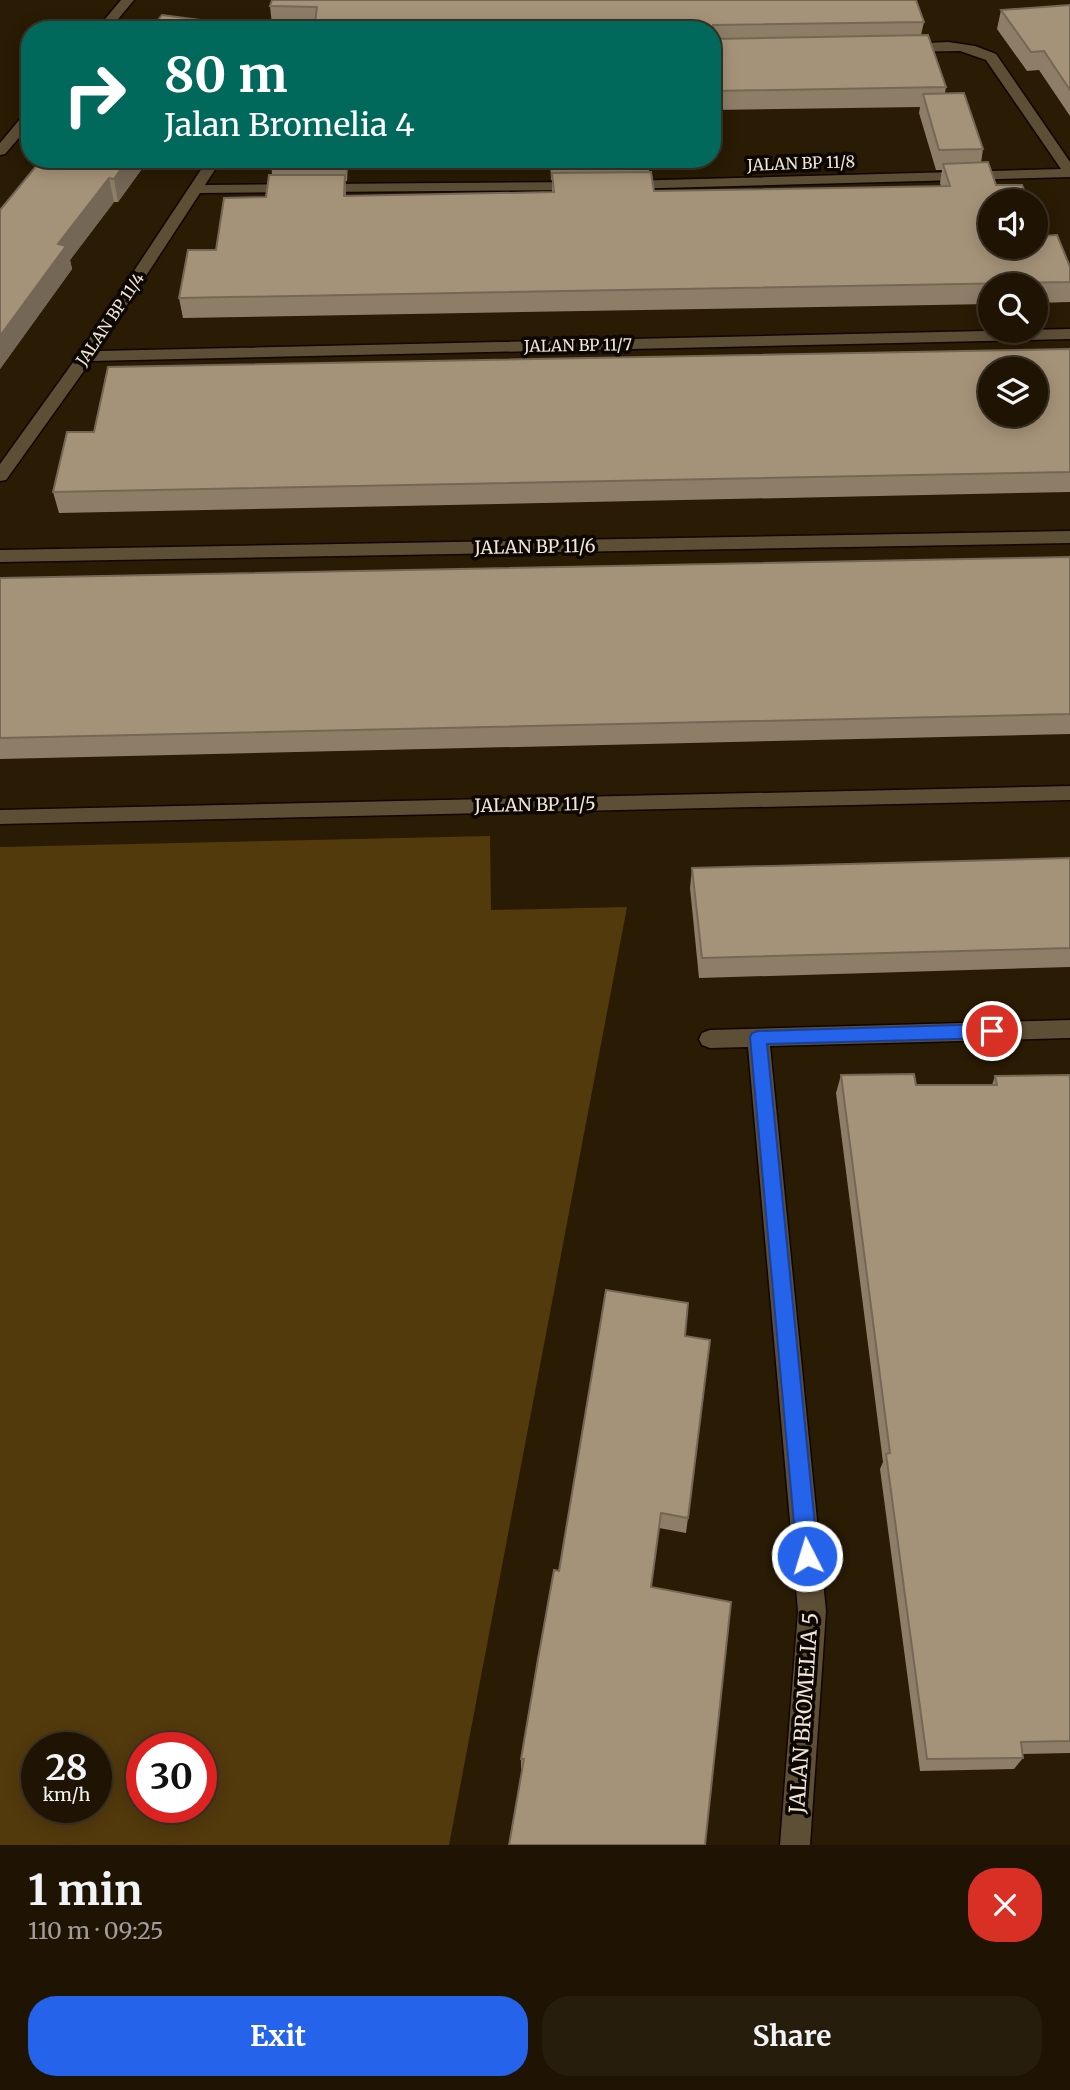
<!DOCTYPE html>
<html lang="en">
<head>
<meta charset="utf-8">
<style>
  :root { --surface:#1f1403; --page:#271d0d; --text:#f1f3f6; --muted:#a19e9a; --line:#3c3325; --accent:#2563eb }
  body { margin:0; font-family:Merriweather,serif; background:var(--page); color:var(--text); height:100vh; display:flex; flex-direction:column; font-size:26px; white-space:nowrap }
  * { box-sizing:border-box; margin:0 }
  p { font-size:23px; color:var(--muted) }
  .icon { flex:none; width:38px; height:38px; fill:none; stroke:currentColor; stroke-width:2; stroke-linecap:round; stroke-linejoin:round }
  .map { position:relative; height:1845px; overflow:hidden }
  .sheet { display:flex; flex-direction:column; background:var(--surface); flex:1 }
  .sheet>* { flex:none }
  .guide { position:absolute; left:21px; top:21px; width:700px; height:147px; border-radius:28px; box-shadow:0 4px 18px #0003,0 0 0 2px var(--line); background:#00695c; color:#fff; overflow:hidden }
  .controls { position:absolute; left:978px; top:189px; display:grid; gap:14px }
  .controls a { display:grid; place-items:center; width:70px; height:70px; border-radius:50%; background:var(--surface); box-shadow:0 4px 18px #0003,0 0 0 2px var(--line); font-size:35px }
  .speed { position:absolute; left:21px; top:1732px; display:flex; gap:14px; font-size:35px; font-weight:700; text-align:center }
  .speed>* { display:grid; place-content:center; width:91px; height:91px; border-radius:50%; background:var(--surface); box-shadow:0 4px 18px #0003,0 0 0 2px var(--line); line-height:1 }
  .speed small { font-size:18px; font-weight:400 }
  .speed .limit { border:10px solid #d22; background:#fff; color:#111 }
  .pin { position:absolute; display:grid; place-items:center; width:60px; height:60px; color:#fff; margin:-30px; border:4px solid #fff; border-radius:50%; box-shadow:0 2px 7px #0007 }
  .me { position:absolute; width:77px; margin:-38px; rotate:355deg; stroke-linejoin:round; filter:drop-shadow(0 0 5px #0008) }
  .turn { display:flex; align-items:center; gap:24px; height:147px; padding:0 28px; font-size:32px }
  .turn .icon { width:91px; height:91px; stroke-width:2.5 }
  .turn b { display:block; font-size:49px; line-height:60px }
  .round { display:grid; place-items:center; flex:none; width:74px; height:74px; border-radius:28px; background:var(--page) }
  .summary { display:flex; align-items:center; justify-content:space-between; height:119px; padding:0 28px }
  h1 { font-size:42px; font-weight:700; line-height:52px }
  .primary-button { display:flex; gap:14px; margin-top:auto; padding:14px 28px }
  .primary-button a { flex:1; height:80px; border-radius:28px; background:var(--accent); color:#fff; font-size:28px; font-weight:700; line-height:80px; text-align:center }
  .primary-button a+a { background:var(--page); color:var(--text) }
  .map>svg:first-child { display:block }
  .green { fill:#533a0d; fill-rule:evenodd }
  .lines { fill:none; stroke-linecap:round; stroke-linejoin:round }
  .street-casing { stroke:#110500; stroke-width:3 }
  .secondary-casing { stroke:#110500; stroke-width:3 }
  .street { fill:#5d4e36; fill-rule:evenodd }
  .secondary { fill:#5d4e36; fill-rule:evenodd }
  .wall { fill:#8e7e68 }
  .shaded-wall { fill:#746755 }
  .building { fill:#a59379; stroke:#746755; stroke-width:2; fill-rule:evenodd }
  .route { fill:#2563eb; stroke:#184099; stroke-width:2 }
  .labels { text-anchor:middle; stroke-width:7; stroke-linejoin:round; paint-order:stroke }
  .far-street-label { font-size:16px; fill:#efe6d8; stroke:#0d0702 }
  .street-label { font-size:18px; fill:#efe6d8; stroke:#0d0702 }
  .near-street-label { font-size:21px; fill:#efe6d8; stroke:#0d0702 }
</style>
</head>
<body>
<div class="map">
<svg width="1070" height="1845" viewBox="0 0 1070 1845">
  <rect width="100%" height="100%" fill="#291b04"/>
  <!-- green -->
  <path class="green" d="M490 836 491 910 627 907 449 1845H0V847ZM37 1748H96V1808H37ZM142 1748H201V1808H142Z"/>
  <g class="lines">
    <!-- street casing -->
    <g class="street-casing">
      <g id="street">
        <polygon points="948,42 975,46 996,54 1070,162 1070,177 625,189 618,185 625,181 1061,169 986,60 960,51 903,52 897,48 903,44"/>
        <polygon points="208,159 222,159 205,185 579,182 586,186 579,190 200,193 97,351 1070,329 1070,339 91,361 6,480 0,481 0,464 79,354"/>
        <polygon points="1070,531 1070,543 0,562 0,550"/>
        <polygon points="1070,786 1070,800 0,824 0,810"/>
        <polygon points="1070,1020 1070,1038 770,1046 826,1611 810,1845 780,1845 798,1611 748,1047 710,1048 702,1045 699,1039 702,1033 710,1030"/>
      </g>
    </g>
    <!-- secondary casing -->
    <g class="secondary-casing">
      <g id="secondary">
        <polygon points="121,0 134,0 109,30 96,30"/>
        <polygon points="30,112 30,125 5,154 0,155 0,143 25,113"/>
      </g>
    </g>
    <!-- street -->
    <use href="#street" class="street"/>
    <!-- secondary -->
    <use href="#secondary" class="secondary"/>
  </g>
  <!-- wall -->
  <g class="wall">
    <polygon points="272,0 924,22 921,35 946,87 945,93 983,149 981,163 996,185 1070,267 1070,302 1036,303 1036,285 990,285 990,304 183,318 179,298 216,250 266,197 272,175 271,159 348,159 347,181 345,181 346,196 552,192 552,180 551,180 550,159 650,159 649,172 654,191 941,186 940,183 942,170 936,170 919,113 920,107 712,110 712,30 272,25 270,6"/>
    <polygon points="1070,5 1070,116 1039,70 1027,71 997,29 1001,10"/>
    <polygon points="42,159 149,159 118,202 114,202 70,260 72,269 0,369 0,210"/>
    <polygon points="1070,349 1070,492 59,513 53,492 94,432"/>
    <polygon points="1070,557 1070,734 0,759 0,578"/>
    <polygon points="1070,858 1070,967 699,978 690,888 692,868"/>
    <polygon points="841,1075 916,1085 992,1085 995,1076 1070,1078 1070,1753 1022,1754 1023,1758 1014,1769 920,1771 880,1469 883,1462 836,1093"/>
    <polygon points="685,1336 688,1518 686,1533 659,1528 521,1770 521,1759 559,1571"/>
  </g>
  <!-- shaded-wall -->
  <g class="shaded-wall">
    <polygon points="128,159 149,159 118,202 114,179"/>
    <polygon points="346,159 348,159 347,181"/>
    <polygon points="345,175 346,195 345,215 344,196"/>
    <polygon points="109,178 114,202 70,260 72,269 0,369 0,336 58,244"/>
  </g>
  <!-- building -->
  <g class="building">
    <polygon points="272,0 916,0 924,22 713,25 712,30 314,30 317,7 270,6"/>
    <polygon points="1070,5 1070,90 1044,51 1031,52 1001,10"/>
    <polygon points="162,15 239,25 235,30 150,30"/>
    <polygon points="928,35 946,87 712,91 712,37 713,39"/>
    <polygon points="964,93 983,149 939,150 923,94"/>
    <polygon points="42,159 128,159 114,179 109,178 58,244 66,246 0,336 0,210"/>
    <polygon points="271,159 346,159 345,162 271,162"/>
    <polygon points="551,159 606,159 551,160"/>
    <polygon points="988,162 996,185 1022,185 1029,201 990,201 990,247 1036,247 1036,220 1042,236 1057,235 1070,267 1070,282 179,298 188,250 216,250 224,198 266,197 269,175 345,175 344,196 554,192 552,173 651,172 654,191 950,186 943,164"/>
    <path d="M1070 349V472L53 492 67 432H94L108 367ZM990 369H1036V415H990Z"/>
    <polygon points="1070,557 1070,714 0,738 0,578"/>
    <polygon points="1070,858 1070,948 702,958 692,868"/>
    <polygon points="914,1074 916,1085 997,1085 995,1076 1069,1075 1070,1078 1070,1741 1021,1742 1023,1758 927,1759 886,1454 890,1453 841,1075"/>
    <polygon points="606,1290 688,1303 685,1336 710,1340 688,1518 661,1513 651,1587 731,1602 705,1845 509,1845 524,1759 521,1759 538,1659 554,1570 559,1571"/>
  </g>
  <!-- route -->
  <polygon class="route" points="992,1024 998,1026 1000,1031 998,1036 992,1038 767,1044 818,1556 815,1564 807,1567 800,1564 797,1556 750,1037 752,1033 758,1031"/>
  <g class="labels">
    <!-- far-street labels -->
    <g class="far-street-label">
      <text transform="translate(801 163) rotate(-2)" y="6">JALAN BP 11/8</text>
      <text transform="translate(110 319) rotate(-56)" y="6">JALAN BP 11/4</text>
      <text transform="translate(578 345) rotate(-1)" y="6">JALAN BP 11/7</text>
    </g>
    <!-- street labels -->
    <g class="street-label">
      <text transform="translate(535 547) rotate(-1)" y="6">JALAN BP 11/6</text>
      <text transform="translate(535 805) rotate(-1)" y="6">JALAN BP 11/5</text>
    </g>
    <!-- near-street labels -->
    <g class="near-street-label">
      <text transform="translate(804 1713) rotate(-86)" y="7">JALAN BROMELIA 5</text>
    </g>
  </g>
</svg>
<div class="controls">
<a><svg class="icon" aria-label="sound" viewBox="0 0 24 24"><path d="M4 9h4l5-4v14l-5-4H4zM17 9q2 3 0 6"/></svg></a>
<a><svg class="icon" aria-label="search" viewBox="0 0 24 24"><circle cx="10" cy="10" r="6"/><path d="M15 15l6 6"/></svg></a>
<a><svg class="icon" aria-label="layers" viewBox="0 0 24 24"><path d="M12 4l9 5-9 5-9-5zM3 14l9 5 9-5"/></svg></a>
</div>
<div class="speed"><div>28<small>km/h</small></div><div class="limit">30</div></div>
<div class="pin" style="left:992px;top:1031px;background:#d93025"><svg class="icon" aria-label="arrive" viewBox="0 0 24 24"><path d="M6 21V4h12l-3 4 3 4H6"/></svg></div>
<svg class="me" style="left:807px;top:1556px" viewBox="-20 -20 40 40"><circle r="17" fill="#2563eb" stroke="#fff" stroke-width="3"/><path d="M0-11L8 9 0 5-8 9z" fill="#fff"/></svg>
<div class="guide">
<div class="turn"><svg class="icon" aria-label="right" viewBox="0 0 24 24"><path d="M7 20v-9h11M14 6l5 5-5 5"/></svg><div><b>80 m</b>Jalan Bromelia 4</div></div>
</div>
</div>
<section class="sheet">
<div class="summary"><div><h1>1 min</h1><p>110 m · 09:25</p></div><a class="round" style="background:#d93025;color:#fff"><svg class="icon" aria-label="close" viewBox="0 0 24 24"><path d="M6 6l12 12M18 6L6 18"/></svg></a></div>
<div class="primary-button"><a>Exit</a><a>Share</a></div>
</section>
</body>
</html>
